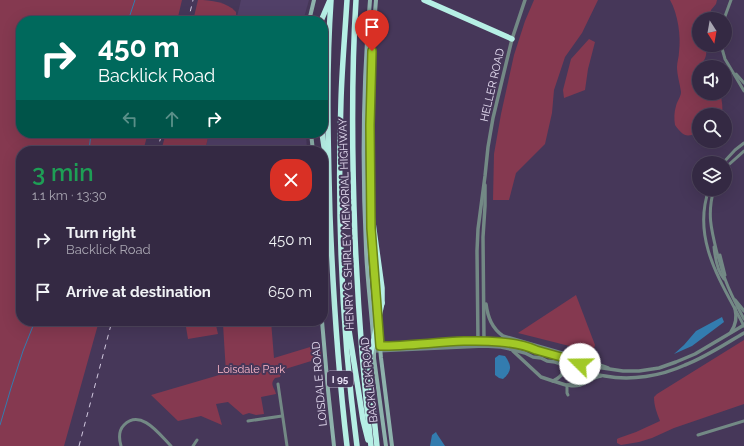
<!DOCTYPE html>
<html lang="en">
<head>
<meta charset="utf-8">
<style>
  :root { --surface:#342943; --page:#3c314a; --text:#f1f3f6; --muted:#a9a6b2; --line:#4e455c }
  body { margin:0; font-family:Raleway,sans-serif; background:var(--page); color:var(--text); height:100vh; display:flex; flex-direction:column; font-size:15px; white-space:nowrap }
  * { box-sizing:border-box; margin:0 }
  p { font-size:13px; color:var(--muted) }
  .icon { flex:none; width:22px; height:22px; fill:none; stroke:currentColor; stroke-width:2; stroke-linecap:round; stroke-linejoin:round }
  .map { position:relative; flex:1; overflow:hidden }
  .sheet { position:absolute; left:16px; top:146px; width:312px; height:180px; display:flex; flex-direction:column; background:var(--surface); border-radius:16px; box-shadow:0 4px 16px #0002,0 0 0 1px var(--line) }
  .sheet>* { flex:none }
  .top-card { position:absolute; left:16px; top:16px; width:312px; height:122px; border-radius:16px; box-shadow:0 4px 16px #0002,0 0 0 1px var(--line); background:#00695c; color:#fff; overflow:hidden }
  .needle { width:26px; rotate:169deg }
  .fabs { position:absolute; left:692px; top:12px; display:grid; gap:8px }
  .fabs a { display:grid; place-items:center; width:40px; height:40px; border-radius:50%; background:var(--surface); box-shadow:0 4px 16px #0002,0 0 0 1px var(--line); font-size:20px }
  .pin { position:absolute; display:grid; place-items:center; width:34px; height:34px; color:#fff; margin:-41px -17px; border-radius:50% 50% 50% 0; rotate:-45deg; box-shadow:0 0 4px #0007 }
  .pin .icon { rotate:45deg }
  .me { position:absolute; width:44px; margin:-22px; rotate:292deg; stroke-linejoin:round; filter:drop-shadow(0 0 3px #0008) }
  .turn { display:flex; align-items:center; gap:14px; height:84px; padding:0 16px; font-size:18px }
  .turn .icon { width:52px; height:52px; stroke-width:2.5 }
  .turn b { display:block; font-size:28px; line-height:34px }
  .lanes { display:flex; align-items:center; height:38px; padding:0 16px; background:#0003; justify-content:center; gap:20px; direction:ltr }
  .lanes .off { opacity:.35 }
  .round { display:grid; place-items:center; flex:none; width:42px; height:42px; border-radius:16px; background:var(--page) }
  .head { display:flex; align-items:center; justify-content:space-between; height:68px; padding:0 16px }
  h1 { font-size:24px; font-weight:600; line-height:30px; color:#1e9e55 }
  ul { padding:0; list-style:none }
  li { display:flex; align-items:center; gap:12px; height:52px; padding:0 16px }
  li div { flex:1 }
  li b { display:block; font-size:15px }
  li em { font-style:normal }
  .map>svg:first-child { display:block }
  .built { fill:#514068 }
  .green { fill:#853950 }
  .water { fill:#337caf }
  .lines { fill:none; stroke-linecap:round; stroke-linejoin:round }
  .stream { stroke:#337caf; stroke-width:1 }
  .minor { stroke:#738985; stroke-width:3 }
  .tertiary { stroke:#738985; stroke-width:3.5 }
  .secondary { stroke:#8eb2ac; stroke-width:4 }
  .motorway { stroke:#b6efe5; stroke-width:5.5 }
  .rail { stroke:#d2c9e0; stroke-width:1; stroke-dasharray:5 5; stroke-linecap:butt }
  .motorway-bridge { stroke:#b6efe5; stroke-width:5.5 }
  .route-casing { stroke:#698319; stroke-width:10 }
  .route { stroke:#a2c927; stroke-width:7 }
  .labels { text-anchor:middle; stroke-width:4; stroke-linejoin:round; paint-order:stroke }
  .shield { fill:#463759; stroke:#b9afc8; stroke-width:1 }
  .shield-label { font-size:10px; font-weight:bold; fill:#eae2f7 }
  .street-label { font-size:11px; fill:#eae2f7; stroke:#463759 }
  .park-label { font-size:11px; fill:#feb9ca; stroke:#463759 }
</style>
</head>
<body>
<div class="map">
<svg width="744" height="446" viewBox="0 0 744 446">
  <rect width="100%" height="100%" fill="#463759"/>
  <!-- built -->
  <g class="built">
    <polygon points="241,0 309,0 303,21 236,21"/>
    <polygon points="209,133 306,133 307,151 205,151"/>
  </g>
  <!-- green -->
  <g class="green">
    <polygon points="0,0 182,0 177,21 21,21 21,133 148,133 143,151 21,151 21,321 99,321 64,446 0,446"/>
    <path d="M198 0C211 0 227 2 236 12V21H193Z"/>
    <polygon points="534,0 598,0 582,33 565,57 554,90 552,113 545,144 516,173 509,200 493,200 494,154 501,114 514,55 525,21"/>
    <path d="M670 0H717L716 4 711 10 710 19H699V45H705C707 52 707 56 703 62L705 67H699V93H720C722 100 723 107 722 115H699V131C687 139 683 136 675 125 674 119 674 112 676 106 677 101 681 97 681 92 680 84 677 75 677 67 677 62 679 57 679 52 681 36 678 14 670 0Z"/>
    <polygon points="589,39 595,42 588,69 585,90 564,98 563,90 571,59"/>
    <polygon points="166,133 209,133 205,151 161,151"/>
    <polygon points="576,295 595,345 593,352 518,333"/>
    <polygon points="185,321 215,321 218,334 188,339"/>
    <path d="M234 321H271L274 358 320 344 321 358 282 370 280 377 275 378C269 385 275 388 276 394L261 397 264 414 256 415 249 413 243 415 228 402 216 404 222 425 201 416 178 421 151 395 226 373 223 324Z"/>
    <path d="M744 340V404L674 428 652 438 639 442 621 445 617 443V439L619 438 636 432 660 421C657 413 654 406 654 397L657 394Z"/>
  </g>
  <!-- water -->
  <g class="water">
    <polygon points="722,317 724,322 692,346 674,354 684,345 696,331"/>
    <path d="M499 355 505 356C512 366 512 371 503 379L499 378 495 375V358Z"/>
    <polygon points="436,432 437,434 445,446 430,446 432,435"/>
  </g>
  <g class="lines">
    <!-- stream -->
    <g class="stream">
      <polyline points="128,21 135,0"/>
      <polyline points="89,151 91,133"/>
      <polyline points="0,425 11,388 23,351 35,321"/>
    </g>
    <!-- minor -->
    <g class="minor">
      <polyline points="724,19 731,0"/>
      <polyline points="721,45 725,59 744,91"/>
      <polyline points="736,74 744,83"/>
      <polyline points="723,163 735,150 744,143"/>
      <polyline points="725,168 744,151"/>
      <path d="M709 189C691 240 722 283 744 326"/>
      <path d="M714 189C707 213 711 229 717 253 720 262 722 271 725 279 730 293 737 306 744 319"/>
      <path d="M714 247C715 257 717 271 724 279"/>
      <polyline points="720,255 725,275"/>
      <polyline points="278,384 287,446"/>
      <polyline points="567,385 567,393 568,395"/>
      <polyline points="248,421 282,416"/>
      <polyline points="698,435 744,421"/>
      <path d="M121 446C119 439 118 431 124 425 141 408 160 435 171 446"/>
      <polyline points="193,446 197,440"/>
    </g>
    <!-- tertiary -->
    <g class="tertiary">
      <polyline points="735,300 744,311"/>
      <path d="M486 304C488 318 492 328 503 336L586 360 608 368"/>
      <path d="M731 332C736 324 737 318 735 308"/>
      <polyline points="484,341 483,237 485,206 485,185"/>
      <polyline points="478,342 477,251 478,229 485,176 488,147 493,118 512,39 525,0"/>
      <polyline points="374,346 484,340 512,343 596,367 623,371 639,371 659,368 676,362 695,354 744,325"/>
      <path d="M374 351 484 346 501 347 514 350 525 353 533 357 541 358 547 361 555 362C571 367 588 373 605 376 631 381 661 376 685 365 706 357 725 344 744 333"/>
      <path d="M513 351 541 377 553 381C567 374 565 368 559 357"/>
      <path d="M553 381C557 382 562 384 566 385 577 386 582 370 579 362"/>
      <path d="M568 385C584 389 588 378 601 376"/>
    </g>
    <!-- secondary -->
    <g class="secondary">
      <path d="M370 0C363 82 362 167 366 249 367 278 371 307 373 336"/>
      <polyline points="309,21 314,0"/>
      <polyline points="311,133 313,151"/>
      <path d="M370 203C370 135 370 67 376 0"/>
      <polyline points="371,222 377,319"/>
      <polyline points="322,321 328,390 334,446"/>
      <polyline points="378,325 381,358 392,446"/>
      <polyline points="374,347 374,358 386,446"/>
    </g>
    <!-- motorway -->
    <g class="motorway">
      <path d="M331 0C326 72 328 144 330 216 333 293 338 369 347 446"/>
      <path d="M347 0C345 33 342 67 341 100 337 215 342 332 357 446"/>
      <path d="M356 0C351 79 352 158 355 237 358 307 363 376 371 446"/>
      <polyline points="424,0 512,39"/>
      <polyline points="321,21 330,0"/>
      <polyline points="322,133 325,153"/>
      <polyline points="370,201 382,288 382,303"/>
      <polyline points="348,324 363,420 368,440"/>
      <polyline points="370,356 370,379 377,446"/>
    </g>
    <!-- rail -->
    <g class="rail">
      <polyline points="188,21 193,0"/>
      <polyline points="157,151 162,133"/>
      <polyline points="79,446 112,321"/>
    </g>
    <!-- motorway-bridge -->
    <polyline class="motorway-bridge" points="370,356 382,303"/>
  </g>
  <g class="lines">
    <!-- route casing -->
    <g class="route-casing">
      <path id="route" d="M372 51 370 125 371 228 380 346C420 346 460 338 500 342 512 343 525 345 536 350L579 362 580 364"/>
    </g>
    <!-- route -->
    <use href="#route" class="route"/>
  </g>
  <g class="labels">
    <!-- shield labels -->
    <rect class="shield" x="327" y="371" width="26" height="16" rx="3"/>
    <g class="shield-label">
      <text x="340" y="383">I 95</text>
    </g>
    <!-- street labels -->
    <g class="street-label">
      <text transform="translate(492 85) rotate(-77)" y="4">HELLER ROAD</text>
      <text transform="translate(346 224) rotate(-92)" y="4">HENRY G. SHIRLEY MEMORIAL HIGHWAY</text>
      <text transform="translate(369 380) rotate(-96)" y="4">BACKLICK ROAD</text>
      <text transform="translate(319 384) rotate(-95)" y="4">LOISDALE ROAD</text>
    </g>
    <!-- park labels -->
    <g class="park-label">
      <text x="251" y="373">Loisdale Park</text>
    </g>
  </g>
</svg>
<div class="fabs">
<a><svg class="needle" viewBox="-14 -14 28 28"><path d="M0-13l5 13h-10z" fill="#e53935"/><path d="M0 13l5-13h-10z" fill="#a9a6b2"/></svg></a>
<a><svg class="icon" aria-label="sound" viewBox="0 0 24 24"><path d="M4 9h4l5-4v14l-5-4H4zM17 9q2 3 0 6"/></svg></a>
<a><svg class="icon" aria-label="search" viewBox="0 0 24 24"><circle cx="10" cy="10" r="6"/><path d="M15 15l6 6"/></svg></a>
<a><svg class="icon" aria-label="layers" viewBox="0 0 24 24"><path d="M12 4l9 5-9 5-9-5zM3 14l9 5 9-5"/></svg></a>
</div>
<div class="pin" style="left:372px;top:51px;background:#d93025"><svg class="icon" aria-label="arrive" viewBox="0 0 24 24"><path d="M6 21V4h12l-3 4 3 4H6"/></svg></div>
<svg class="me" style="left:580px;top:364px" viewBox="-20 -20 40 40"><circle r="19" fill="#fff"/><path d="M0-13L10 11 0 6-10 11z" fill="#a2c927"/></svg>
<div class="top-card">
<div class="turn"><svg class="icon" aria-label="right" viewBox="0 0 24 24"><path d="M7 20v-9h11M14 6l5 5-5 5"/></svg><div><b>450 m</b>Backlick Road</div></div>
<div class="lanes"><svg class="icon off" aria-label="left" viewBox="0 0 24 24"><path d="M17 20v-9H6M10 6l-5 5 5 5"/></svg><svg class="icon off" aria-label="ahead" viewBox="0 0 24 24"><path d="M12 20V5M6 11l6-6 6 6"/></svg><svg class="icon" aria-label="right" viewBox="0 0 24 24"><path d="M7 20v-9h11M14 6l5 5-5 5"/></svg></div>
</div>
<section class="sheet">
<div class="head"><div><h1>3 min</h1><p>1.1 km · 13:30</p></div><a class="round" style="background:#d93025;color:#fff"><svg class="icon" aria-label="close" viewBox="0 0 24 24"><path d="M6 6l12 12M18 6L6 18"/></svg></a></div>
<ul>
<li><svg class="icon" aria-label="right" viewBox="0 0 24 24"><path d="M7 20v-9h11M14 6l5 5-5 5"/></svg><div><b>Turn right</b><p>Backlick Road</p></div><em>450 m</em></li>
<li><svg class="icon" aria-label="arrive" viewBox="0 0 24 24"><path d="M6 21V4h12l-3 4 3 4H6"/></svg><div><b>Arrive at destination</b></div><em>650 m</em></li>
</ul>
</section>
</div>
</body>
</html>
